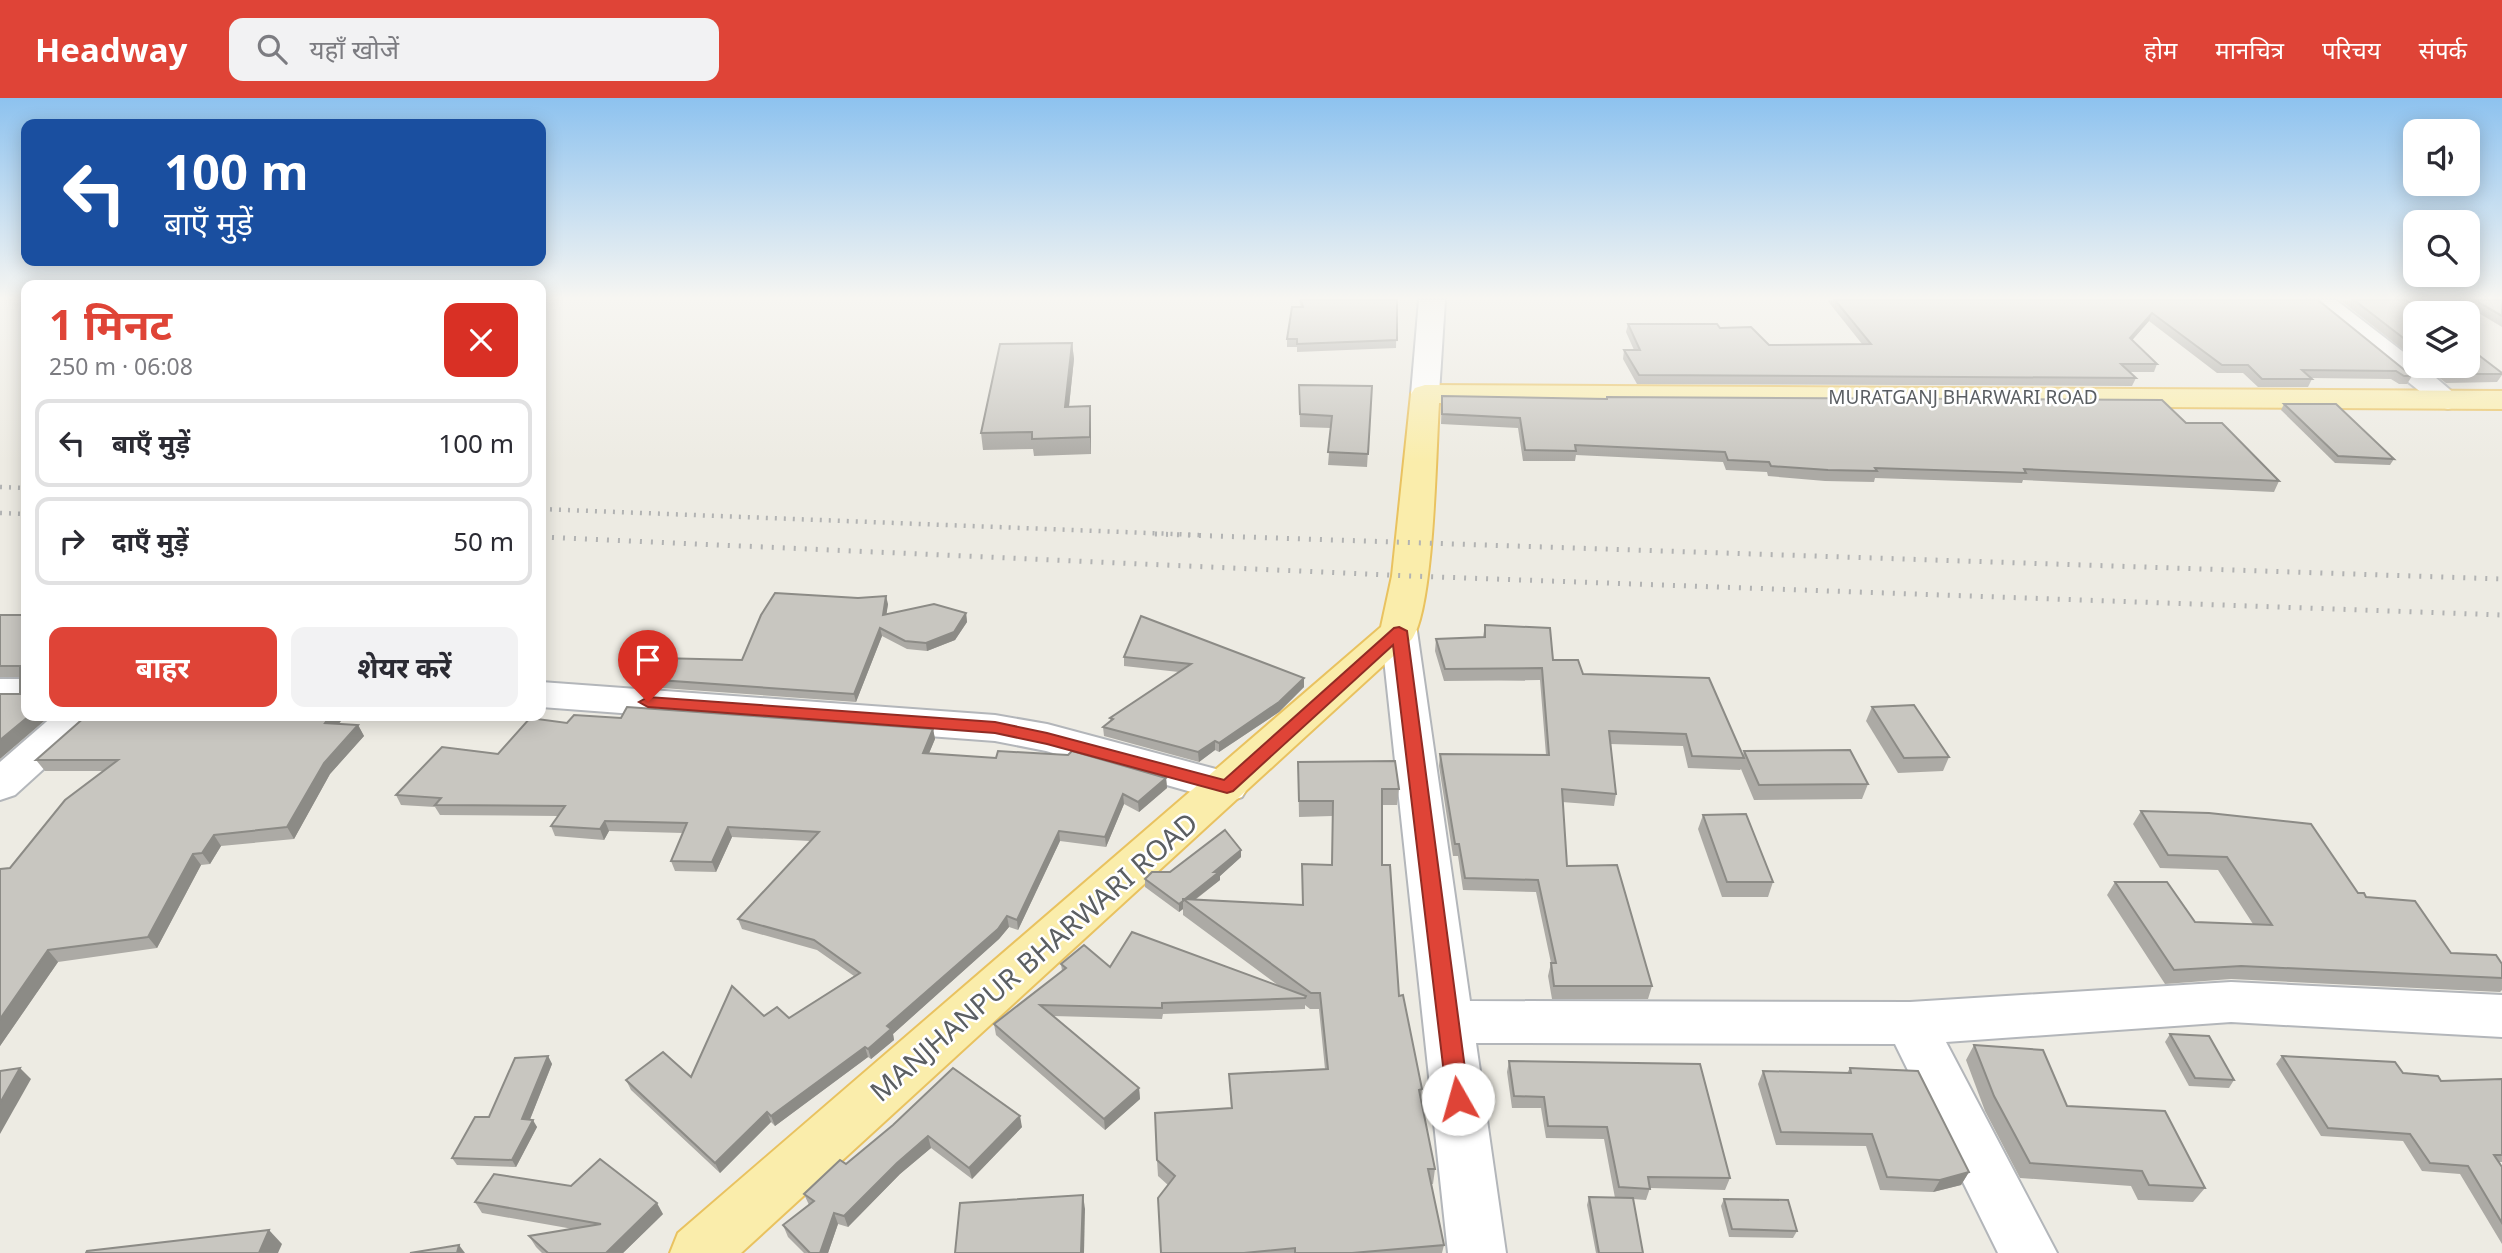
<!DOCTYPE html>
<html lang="hi">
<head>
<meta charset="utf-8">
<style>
  :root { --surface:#fff; --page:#f2f2f3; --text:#2b2b33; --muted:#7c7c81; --line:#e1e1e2; --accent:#df4437 }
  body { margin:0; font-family:"Noto Sans","Noto Sans Devanagari",sans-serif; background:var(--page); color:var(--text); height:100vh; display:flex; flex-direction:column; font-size:26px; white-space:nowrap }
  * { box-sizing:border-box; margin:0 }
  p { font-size:23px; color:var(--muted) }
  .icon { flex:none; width:38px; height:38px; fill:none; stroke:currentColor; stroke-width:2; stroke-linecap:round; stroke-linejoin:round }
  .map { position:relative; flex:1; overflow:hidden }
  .details { position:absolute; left:21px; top:182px; width:525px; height:441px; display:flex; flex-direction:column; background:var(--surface); border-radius:14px; box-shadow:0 4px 18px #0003 }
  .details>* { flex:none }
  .banner { position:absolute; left:21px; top:21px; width:525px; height:147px; border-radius:14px; box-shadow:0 4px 18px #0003; background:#1a4fa0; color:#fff; overflow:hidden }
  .controls { position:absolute; left:2403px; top:21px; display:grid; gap:14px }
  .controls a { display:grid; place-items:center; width:77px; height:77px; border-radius:14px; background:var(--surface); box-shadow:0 4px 18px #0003; font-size:35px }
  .pin { position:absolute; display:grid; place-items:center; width:60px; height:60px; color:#fff; margin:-72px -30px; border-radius:50% 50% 50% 0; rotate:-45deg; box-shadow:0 0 7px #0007 }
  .pin .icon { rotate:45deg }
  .me { position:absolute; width:77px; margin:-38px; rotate:353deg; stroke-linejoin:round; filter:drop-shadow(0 0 5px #0008) }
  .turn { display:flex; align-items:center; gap:24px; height:147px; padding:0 28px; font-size:32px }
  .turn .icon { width:91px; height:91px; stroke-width:2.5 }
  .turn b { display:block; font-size:49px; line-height:60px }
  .round { display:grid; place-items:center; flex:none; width:74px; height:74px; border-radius:14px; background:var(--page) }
  .summary { display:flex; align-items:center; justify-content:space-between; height:119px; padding:0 28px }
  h1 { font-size:42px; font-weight:700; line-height:52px; color:var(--accent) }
  .primary-button { display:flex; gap:14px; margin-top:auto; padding:14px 28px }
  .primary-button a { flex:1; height:80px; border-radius:14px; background:var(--accent); color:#fff; font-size:28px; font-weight:700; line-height:80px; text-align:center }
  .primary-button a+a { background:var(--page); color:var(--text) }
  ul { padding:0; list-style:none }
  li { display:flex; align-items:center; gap:21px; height:88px; margin:0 14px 10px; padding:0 14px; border:4px solid var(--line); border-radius:14px }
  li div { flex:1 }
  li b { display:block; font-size:26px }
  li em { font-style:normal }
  header { display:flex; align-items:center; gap:42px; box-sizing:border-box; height:98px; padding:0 35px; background:var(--accent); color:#fff }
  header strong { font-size:33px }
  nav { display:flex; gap:38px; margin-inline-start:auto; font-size:24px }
  .search { width:490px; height:63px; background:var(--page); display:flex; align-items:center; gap:18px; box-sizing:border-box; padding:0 24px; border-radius:14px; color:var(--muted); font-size:26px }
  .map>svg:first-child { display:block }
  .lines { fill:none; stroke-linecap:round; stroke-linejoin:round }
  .minor-casing { stroke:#b3b6ba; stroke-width:4 }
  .major-casing { stroke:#e9c260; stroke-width:4 }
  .minor { fill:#fff; fill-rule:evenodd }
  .major { fill:#faedab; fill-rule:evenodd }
  .rail-far1 { stroke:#b2b3b3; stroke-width:4.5; stroke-dasharray:2 7; stroke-linecap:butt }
  .rail { stroke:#b2b3b3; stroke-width:5; stroke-dasharray:2 9; stroke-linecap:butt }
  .wall { fill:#acaaa5 }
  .shaded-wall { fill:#8c8b86 }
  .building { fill:#c8c6c0; stroke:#8c8b86; stroke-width:2 }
  .route { fill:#df4437; stroke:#912c24; stroke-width:2 }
  .labels { text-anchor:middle; stroke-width:5; stroke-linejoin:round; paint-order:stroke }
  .far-street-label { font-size:19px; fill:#5b5f63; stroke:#fff }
  .near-street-label { font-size:28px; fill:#5b5f63; stroke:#fff }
</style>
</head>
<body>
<header>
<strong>Headway</strong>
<div class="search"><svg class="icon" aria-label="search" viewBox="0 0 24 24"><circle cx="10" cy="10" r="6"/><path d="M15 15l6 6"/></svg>यहाँ खोजें</div>
<nav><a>होम</a><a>मानचित्र</a><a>परिचय</a><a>संपर्क</a></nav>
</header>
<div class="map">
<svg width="2502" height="1155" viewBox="0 0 2502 1155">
  <rect width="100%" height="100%" fill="#edebe3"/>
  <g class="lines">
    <!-- minor casing -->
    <g class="minor-casing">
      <g id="minor">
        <polygon points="1419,202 1445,202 1439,296 1435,302 1425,305 1415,302 1411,296"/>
        <polygon points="2307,202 2336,202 2415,263 2415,268 2422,268 2462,302 2458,308 2448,311 2438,308"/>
        <polygon points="1399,522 1412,525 1417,533 1470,903 1910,904 2231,884 2502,897 2502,939 2231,924 1946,944 2057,1155 1998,1155 1895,946 1476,945 1506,1155 1448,1155 1381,533 1386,525"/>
        <rect x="0" y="581" width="26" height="24"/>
        <polygon points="541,584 995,617 1047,626 1227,674 1242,679 1248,689 1242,699 1227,704 1046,653 995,643 541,609"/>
        <polygon points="53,618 98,618 92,627 15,697 0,702 0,664"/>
      </g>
    </g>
    <!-- major casing -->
    <g class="major-casing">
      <path id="major" d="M1425 287 2502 293V311L1439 305C1436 352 1434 509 1412 541L741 1155H670L678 1135 1381 529 1392 478 1411 296 1415 290Z"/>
    </g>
    <!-- minor -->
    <use href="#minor" class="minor"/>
    <!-- major -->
    <use href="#major" class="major"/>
    <!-- rail-far1 -->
    <g class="rail-far1">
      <polyline points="0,389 26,390"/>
      <polyline points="541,411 1199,437"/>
      <polyline points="0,415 26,416"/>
    </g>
    <!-- rail -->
    <g class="rail">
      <polyline points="1155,436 2502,481"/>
      <polyline points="541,439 1410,478 2502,517"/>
    </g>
  </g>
  <!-- wall -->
  <g class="wall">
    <polygon points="1299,202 1397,202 1396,250 1297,254 1297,249 1287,249 1287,241 1301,209"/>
    <polygon points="1827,202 2318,202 2412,278 2407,286 2399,286 2391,281 2312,280 2312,281 2308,289 2258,289 2243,275 2217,275 2149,223 2132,242 2157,266 2154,274 2130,274 2136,280 2132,288 1637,286 1623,261 1624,252 1634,252 1626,234 1628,226 1720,230 1769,247 1862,246"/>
    <polygon points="2340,202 2406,202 2415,215 2415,261"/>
    <polygon points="2457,202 2502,202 2502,229"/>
    <polygon points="1072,245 1074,261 1069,309 1091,325 1091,356 1034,358 1033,351 983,352 981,335"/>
    <polygon points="2424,268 2468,268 2502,275 2502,277 2497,284 2446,285"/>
    <polygon points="1299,287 1372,288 1367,369 1328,367 1331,330 1300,329"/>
    <polygon points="1442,298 1606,301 1607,299 2186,325 2279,383 2274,394 2023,382 2022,385 1875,380 1874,384 1825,383 1768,378 1767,374 1726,372 1723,364 1576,357 1575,363 1523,363 1518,330 1441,326"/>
    <polygon points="2284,306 2394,361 2390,367 2335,365 2281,312"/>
    <polygon points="888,506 886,517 966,515 967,524 955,542 927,553 907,551 882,538 856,604 648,589 645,581 742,562"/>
    <polygon points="0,517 26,517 20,596 20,579 0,579"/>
    <polygon points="1141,518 1304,589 1279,614 1219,654 1215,652 1199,664 1104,638 1103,629 1111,623 1110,620 1179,574 1124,568 1124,559"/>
    <polygon points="1485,527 1743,657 1744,653 1868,686 1862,701 1754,702 1741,671 1740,672 1688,670 1683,648 1610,646 1616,696 1614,708 1562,704 1567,768 1652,888 1648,901 1552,901 1548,878 1551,865 1536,794 1463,792 1458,758 1453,758 1439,668 1440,656 1546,657 1540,582 1444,583 1435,553 1436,541 1483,539"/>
    <polygon points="1872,609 1949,659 1943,673 1898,675 1866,623"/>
    <polygon points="621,620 933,631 935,641 929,655 1166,680 1167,690 1139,714 1124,706 1106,749 1060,743 1018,832 1009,829 999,841 893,936 894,942 871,961 868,959 775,1028 771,1024 720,1075 631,992 626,982 691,979 764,918 789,920 854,878 817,852 742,831 738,821 810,743 732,739 716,774 675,773 671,763 683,735 609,733 604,742 555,738 551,728 558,718 440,717 435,709 401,707 396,697 498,656 567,625"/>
    <polygon points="339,626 358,627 364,638 330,676 294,741 221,748 210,766 201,767 157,850 58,864 0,948 0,771 10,770 103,673 45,673 36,662"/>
    <polygon points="1298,664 1399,691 1397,707 1382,707 1382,767 1399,898 1422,991 1421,1001 1435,1071 1433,1086 1431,1086 1444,1147 1442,1155 1161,1155 1168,1087 1158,1078 1157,1062 1231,1010 1229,976 1325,971 1319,911 1310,911 1305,907 1305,911 1163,916 1162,921 1053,918 1139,990 1140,1001 1105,1032 996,937 994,926 1062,873 1061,866 1110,869 1279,888 1183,817 1183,811 1179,814 1145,789 1145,781 1170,774 1241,752 1241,759 1220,778 1220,782 1195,802 1302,807 1302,766 1332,767 1332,718 1299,719"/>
    <polygon points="2141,713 2358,795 2366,799 2451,855 2502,866 2502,892 2500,894 2231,881 2165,886 2107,797 2115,784 2195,824 2253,826 2218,772 2160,770 2133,726"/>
    <polygon points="1703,717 1773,784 1768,799 1722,799 1698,731"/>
    <polygon points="2170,936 2234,982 2229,990 2189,988 2165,944"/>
    <polygon points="1974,947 2067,1008 2205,1090 2193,1104 2138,1102 2131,1088 2020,1080 1985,1013 1966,962"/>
    <polygon points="548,958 552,966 530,1021 537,1029 516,1069 457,1067 452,1060"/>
    <polygon points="2282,958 2403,975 2441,983 2502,981 2502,1064 2499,1064 2502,1069 2502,1146 2460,1076 2422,1073 2403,1043 2321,1038 2276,966"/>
    <polygon points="1509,963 1730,1080 1725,1092 1650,1090 1646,1102 1633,1101 1643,1155 1596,1155 1587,1107 1589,1099 1615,1100 1604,1041 1546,1040 1541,1010 1512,1010 1507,974"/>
    <polygon points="1850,970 1969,1074 1961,1087 1933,1094 1880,1092 1866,1048 1776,1047 1758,986 1763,973 1847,975"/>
    <polygon points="893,1027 1022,1029 972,1081 931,1050 900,1076 848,1129 838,1126 828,1155 804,1155 788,1139 783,1127 809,1107 804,1096 846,1066"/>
    <polygon points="571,1088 663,1116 623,1155 542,1155 536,1149 529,1138 573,1131 482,1115 475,1104"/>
    <polygon points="1724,1101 1797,1133 1793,1140 1729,1139 1721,1108"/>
  </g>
  <!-- shaded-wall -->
  <g class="shaded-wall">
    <polygon points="2152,215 2149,223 2127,248 2130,240"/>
    <polygon points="1072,245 1074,261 1067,326 1065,309"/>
    <polygon points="1090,308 1091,325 1091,356 1090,339"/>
    <polygon points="886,498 888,506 885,526 883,517"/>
    <polygon points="966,515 967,524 955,542 927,553 926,545"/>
    <polygon points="880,530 882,538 856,604 854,596"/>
    <polygon points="1304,580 1304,589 1279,614 1219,654 1219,645"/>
    <polygon points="29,618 50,618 0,661 0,642"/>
    <polygon points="330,618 345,618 331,636 325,625"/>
    <polygon points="358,627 364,638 330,676 294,741 287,729 324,665"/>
    <polygon points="933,631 935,641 925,665 923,655"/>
    <polygon points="1215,643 1215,652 1199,664 1198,654"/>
    <polygon points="1166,680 1167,690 1139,714 1138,704"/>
    <polygon points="1123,696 1124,706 1106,749 1105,739"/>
    <polygon points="605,723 609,733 604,742 600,731"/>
    <polygon points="728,729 732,739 716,774 712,764"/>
    <polygon points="1059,733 1060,743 1018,832 1017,822"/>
    <polygon points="214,737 221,748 210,766 202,755"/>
    <polygon points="1241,752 1241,759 1220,778 1220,782 1189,806 1184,802 1214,774"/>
    <polygon points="193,756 201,767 157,850 148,839"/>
    <polygon points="1183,803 1183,811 1179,814 1179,806"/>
    <polygon points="1007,818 1009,829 999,841 893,936 894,942 871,961 868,951 887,928"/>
    <polygon points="48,852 58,864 0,948 0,921"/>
    <polygon points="865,949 868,959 775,1028 771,1018"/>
    <polygon points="548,958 552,966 527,1029 522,1021"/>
    <polygon points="20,970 31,981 0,1036 0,1005"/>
    <polygon points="1139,990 1140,1001 1105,1032 1104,1021"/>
    <polygon points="767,1014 771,1024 720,1075 715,1065"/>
    <polygon points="1020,1018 1022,1029 972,1081 969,1070"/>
    <polygon points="533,1022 537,1029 516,1069 512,1062"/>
    <polygon points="928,1038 931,1050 900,1076 848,1129 844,1118 897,1065"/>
    <polygon points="1969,1074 1961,1087 1933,1094 1940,1082"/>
    <polygon points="1083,1097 1085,1111 1084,1155 1081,1155"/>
    <polygon points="657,1105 663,1116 623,1155 606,1155"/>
    <polygon points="834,1115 838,1126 828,1155 820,1155"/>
    <polygon points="269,1132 282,1146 278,1155 259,1155"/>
    <polygon points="459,1147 465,1155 457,1155"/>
  </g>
  <!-- building -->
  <g class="building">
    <polygon points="1301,202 1397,202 1397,242 1297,246 1297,241 1287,241 1292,209 1303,209"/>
    <polygon points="1835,202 2318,202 2412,278 2404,278 2396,273 2302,272 2312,281 2262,281 2248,267 2222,267 2152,215 2130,240 2157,266 2121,266 2136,280 1639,277 1624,252 1640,252 1628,226 1717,226 1720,230 1751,229 1769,247 1871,246"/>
    <polygon points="2354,202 2406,202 2423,215 2415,215 2415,249"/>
    <polygon points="2475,202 2502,202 2502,218"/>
    <polygon points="1072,245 1065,309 1090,308 1090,339 1032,341 1032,334 981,335 1000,246"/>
    <polygon points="2468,249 2502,275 2502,276 2451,276 2440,268 2468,268"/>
    <polygon points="1299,287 1372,288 1368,356 1328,354 1332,318 1300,316"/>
    <polygon points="1442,298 1607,301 1607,299 2162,302 2186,325 2222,325 2279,383 2024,371 2026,375 1875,370 1877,373 1828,372 1771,368 1769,364 1728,362 1725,354 1575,347 1576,353 1525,352 1520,320 1442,316"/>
    <polygon points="2284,306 2336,306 2394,361 2338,358"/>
    <polygon points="775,495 858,500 886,498 883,517 934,506 966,515 954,534 926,545 905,543 880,530 854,596 645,581 658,560 742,562 761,517"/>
    <polygon points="0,517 26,517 26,618 29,618 0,642 0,596 20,596 20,568 0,568"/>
    <polygon points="1141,518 1304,580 1279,604 1219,645 1215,643 1198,654 1103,629 1113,621 1110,620 1191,566 1124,559"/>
    <polygon points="1485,527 1550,530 1553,562 1578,562 1583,576 1709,580 1744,660 1692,658 1686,636 1609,633 1616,696 1562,691 1567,768 1617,767 1652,888 1554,888 1551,865 1556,865 1538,782 1465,780 1459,746 1455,746 1440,656 1549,657 1542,570 1445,571 1436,541 1485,539"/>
    <polygon points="1914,607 1949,659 1904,660 1872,609"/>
    <polygon points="627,609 933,631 923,655 996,660 998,653 1068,657 1072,653 1166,680 1138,704 1123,696 1105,739 1059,733 1017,822 1007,818 998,831 887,928 891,931 868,951 865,949 771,1018 767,1014 715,1065 626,982 663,954 691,979 732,888 764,918 777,909 789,920 860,875 814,842 738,821 819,734 728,729 712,764 671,763 687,725 605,723 600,731 551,728 565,708 435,707 441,700 396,697 442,649 498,656 530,620 567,625 574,617 621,620"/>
    <polygon points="86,618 330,618 325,625 358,627 324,665 287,729 214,737 202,755 193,756 148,839 48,852 0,921 0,771 10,770 65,702 118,662 36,662"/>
    <polygon points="1850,652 1868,686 1759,687 1744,653"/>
    <polygon points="1395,663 1399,691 1382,691 1382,767 1390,767 1399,898 1403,897 1422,991 1419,992 1435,1071 1428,1071 1444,1147 1352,1155 1295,1155 1295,1150 1244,1155 1161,1155 1158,1100 1175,1078 1157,1062 1155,1015 1232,1010 1229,976 1328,971 1320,895 1311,895 1183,801 1303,807 1302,766 1332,767 1333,703 1299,703 1298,664"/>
    <polygon points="2141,713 2209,715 2311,726 2358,795 2364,795 2366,799 2415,803 2451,855 2496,857 2502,866 2502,880 2241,868 2174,872 2115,784 2167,784 2195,824 2272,827 2227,759 2168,757"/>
    <polygon points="1746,716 1773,784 1727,784 1703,717"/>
    <polygon points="1225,732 1241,752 1214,774 1219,774 1185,801 1183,801 1183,803 1179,806 1145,781 1152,774 1170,774"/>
    <polygon points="1132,834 1306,898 1305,900 1162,905 1162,910 1040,907 1139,990 1104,1021 994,926 1066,870 1061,866 1084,847 1110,869"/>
    <polygon points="2170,936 2209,938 2234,982 2195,980"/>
    <polygon points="1974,947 2043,952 2067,1008 2165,1013 2205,1090 2149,1087 2142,1073 2030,1065 1994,998"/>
    <polygon points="548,958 522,1021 533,1022 512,1062 452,1060 475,1019 489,1019 515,960"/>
    <polygon points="2282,958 2395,964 2403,975 2438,978 2441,983 2502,981 2502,1057 2494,1057 2502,1069 2502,1125 2468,1068 2430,1065 2410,1036 2328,1030"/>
    <polygon points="1509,963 1700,966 1730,1080 1648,1079 1650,1091 1619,1089 1607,1029 1548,1028 1544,999 1514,998"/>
    <polygon points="20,970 0,1005 0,973"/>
    <polygon points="953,970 1020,1018 969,1070 928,1038 897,1065 844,1118 834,1115 820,1155 810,1155 783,1127 814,1103 804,1096 840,1062 846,1066 893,1027"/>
    <polygon points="1850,970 1918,973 1969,1074 1940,1082 1887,1079 1872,1036 1781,1034 1763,973 1851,975"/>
    <polygon points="600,1061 657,1105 606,1155 548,1155 529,1138 601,1126 475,1104 494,1076 571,1088"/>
    <polygon points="1083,1097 1081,1155 955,1155 960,1105"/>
    <polygon points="1589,1099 1633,1100 1643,1155 1599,1155"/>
    <polygon points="1724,1101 1788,1102 1797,1133 1732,1131"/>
    <polygon points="269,1132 259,1155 86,1155 87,1153"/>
    <polygon points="459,1147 457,1155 410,1155"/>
  </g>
  <!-- sky -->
  <linearGradient id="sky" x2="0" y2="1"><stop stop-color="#8dc2ef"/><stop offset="0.55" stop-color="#f7f6f2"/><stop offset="1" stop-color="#f7f6f2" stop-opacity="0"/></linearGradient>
  <rect width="2502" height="364" fill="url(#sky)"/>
  <!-- route -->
  <polygon class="route" points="1399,529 1407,533 1469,1001 1466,1008 1458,1011 1450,1008 1447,1001 1393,547 1233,693 1227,695 1047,646 995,635 648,609 639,604 648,599 995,624 1047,635 1224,682 1394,530"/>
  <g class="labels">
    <!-- far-street labels -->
    <g class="far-street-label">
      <text x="1963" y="306">MURATGANJ BHARWARI ROAD</text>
    </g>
    <!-- near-street labels -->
    <g class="near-street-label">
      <text transform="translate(1034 859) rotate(-41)" y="10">MANJHANPUR BHARWARI ROAD</text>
    </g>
  </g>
</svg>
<div class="controls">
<a><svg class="icon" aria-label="sound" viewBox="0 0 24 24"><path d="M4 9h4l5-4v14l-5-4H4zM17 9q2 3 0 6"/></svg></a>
<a><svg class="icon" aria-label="search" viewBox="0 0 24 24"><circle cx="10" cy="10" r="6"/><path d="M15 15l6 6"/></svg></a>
<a><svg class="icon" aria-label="layers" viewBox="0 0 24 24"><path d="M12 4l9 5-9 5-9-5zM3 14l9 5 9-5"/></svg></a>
</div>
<div class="pin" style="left:648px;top:604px;background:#d93025"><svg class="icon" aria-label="arrive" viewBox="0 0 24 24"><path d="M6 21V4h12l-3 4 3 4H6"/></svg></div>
<svg class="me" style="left:1458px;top:1001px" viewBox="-20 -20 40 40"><circle r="19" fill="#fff"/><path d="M0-13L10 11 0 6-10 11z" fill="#df4437"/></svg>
<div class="banner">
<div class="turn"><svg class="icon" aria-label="left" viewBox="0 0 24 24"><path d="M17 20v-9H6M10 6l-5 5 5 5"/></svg><div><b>100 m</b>बाएँ मुड़ें</div></div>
</div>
<section class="details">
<div class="summary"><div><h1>1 मिनट</h1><p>250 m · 06:08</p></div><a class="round" style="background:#d93025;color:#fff"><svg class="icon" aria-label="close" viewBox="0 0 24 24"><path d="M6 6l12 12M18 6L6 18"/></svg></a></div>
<ul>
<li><svg class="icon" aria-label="left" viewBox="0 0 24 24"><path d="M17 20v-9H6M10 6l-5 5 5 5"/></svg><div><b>बाएँ मुड़ें</b></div><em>100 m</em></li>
<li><svg class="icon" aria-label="right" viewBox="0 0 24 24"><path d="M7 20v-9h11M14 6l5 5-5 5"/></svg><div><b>दाएँ मुड़ें</b></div><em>50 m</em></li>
</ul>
<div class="primary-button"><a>बाहर</a><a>शेयर करें</a></div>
</section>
</div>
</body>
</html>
